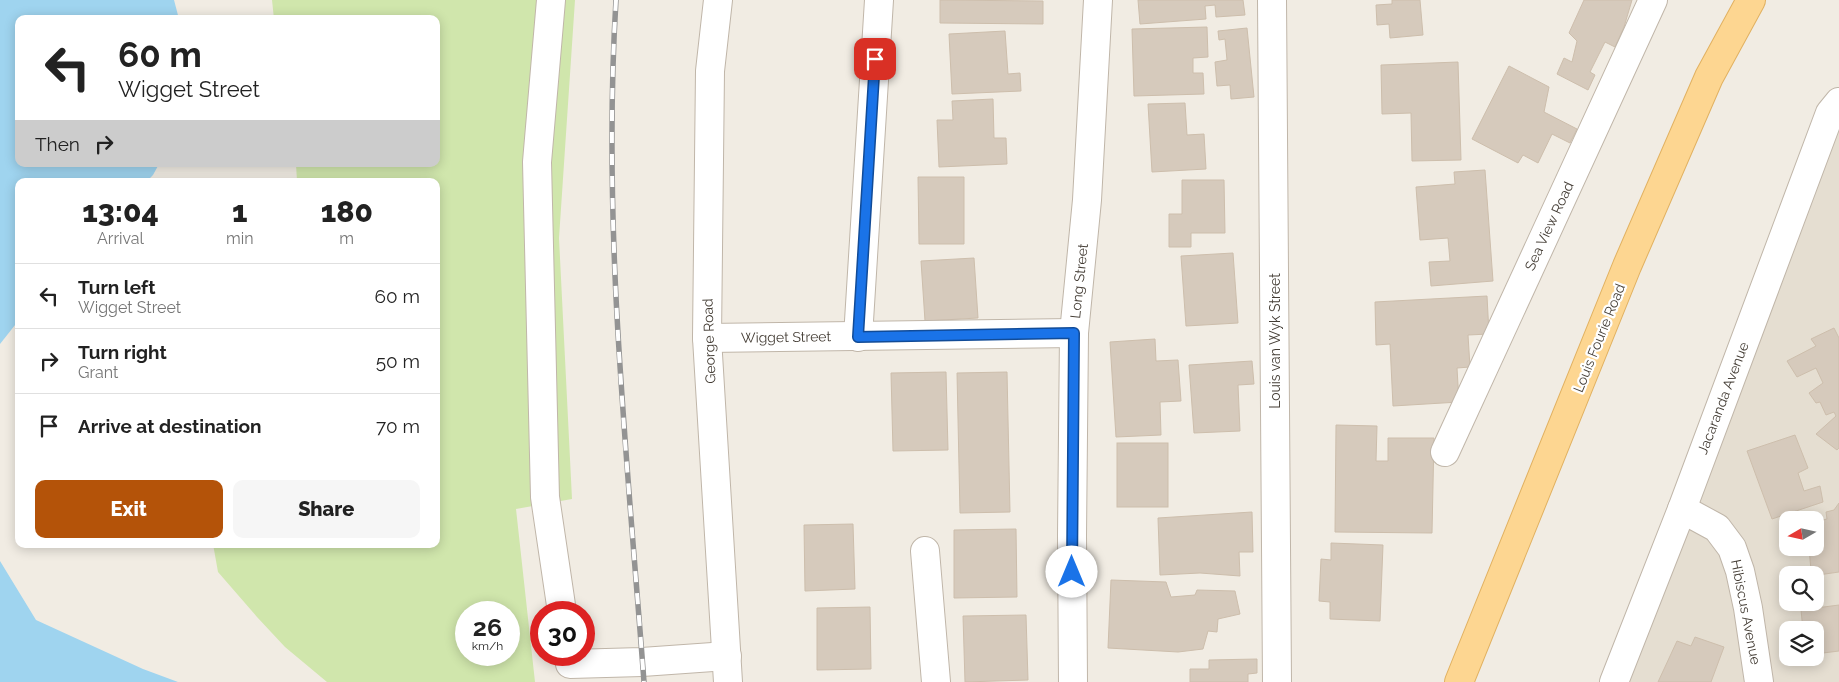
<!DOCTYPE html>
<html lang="en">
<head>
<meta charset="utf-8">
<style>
  :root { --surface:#fff; --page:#f6f6f6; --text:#222; --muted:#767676; --line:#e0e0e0; --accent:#b45309 }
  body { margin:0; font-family:Raleway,sans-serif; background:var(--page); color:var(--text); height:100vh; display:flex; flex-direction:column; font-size:19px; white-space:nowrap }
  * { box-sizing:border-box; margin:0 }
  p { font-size:16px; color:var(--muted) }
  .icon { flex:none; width:28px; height:28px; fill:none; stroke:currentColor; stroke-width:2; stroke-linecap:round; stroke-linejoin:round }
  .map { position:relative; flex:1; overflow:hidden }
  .details { position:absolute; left:15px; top:178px; width:425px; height:370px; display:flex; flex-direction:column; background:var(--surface); border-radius:10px; box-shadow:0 2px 12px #0003 }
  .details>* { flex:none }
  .top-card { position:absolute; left:15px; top:15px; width:425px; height:152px; border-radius:10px; box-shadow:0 2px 12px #0003; background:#fff; color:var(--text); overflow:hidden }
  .needle { width:32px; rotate:261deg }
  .tools { position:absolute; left:1779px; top:511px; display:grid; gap:10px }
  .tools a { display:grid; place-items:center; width:45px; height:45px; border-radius:10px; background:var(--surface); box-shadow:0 2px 12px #0003; font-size:25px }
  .speed { position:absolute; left:455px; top:601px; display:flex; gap:10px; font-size:25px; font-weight:700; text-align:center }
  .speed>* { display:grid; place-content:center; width:65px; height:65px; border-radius:50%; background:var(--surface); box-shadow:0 2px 12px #0003; line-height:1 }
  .speed small { font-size:12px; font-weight:400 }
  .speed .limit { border:8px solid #d22; background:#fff; color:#111 }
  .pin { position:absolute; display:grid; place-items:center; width:42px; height:42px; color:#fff; margin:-21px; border-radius:10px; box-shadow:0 2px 8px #0006 }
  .me { position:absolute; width:55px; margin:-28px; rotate:0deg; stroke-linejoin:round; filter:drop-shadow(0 0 4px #0008) }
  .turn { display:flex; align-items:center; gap:18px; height:105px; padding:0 20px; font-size:22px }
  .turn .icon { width:65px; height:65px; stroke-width:2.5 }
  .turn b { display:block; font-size:35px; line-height:42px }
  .then { display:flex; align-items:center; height:48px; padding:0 20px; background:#0003; gap:10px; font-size:19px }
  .eta { display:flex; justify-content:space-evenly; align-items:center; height:85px; text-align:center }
  .eta b { font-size:30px; font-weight:800; line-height:35px }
  .button { display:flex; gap:10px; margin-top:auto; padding:10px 20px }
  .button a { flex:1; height:58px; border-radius:10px; background:var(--accent); color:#fff; font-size:20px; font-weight:800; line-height:58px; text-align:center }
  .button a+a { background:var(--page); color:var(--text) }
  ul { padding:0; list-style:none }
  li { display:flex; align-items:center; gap:15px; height:65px; padding:0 20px; border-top:1px solid var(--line) }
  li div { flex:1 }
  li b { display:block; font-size:19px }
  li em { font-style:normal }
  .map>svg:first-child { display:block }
  .residential { fill:#e5ded1; fill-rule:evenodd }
  .green { fill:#d0e6ac; fill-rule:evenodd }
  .water { fill:#9fd4ef }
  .building { fill:#d6cabc; stroke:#cdbeac }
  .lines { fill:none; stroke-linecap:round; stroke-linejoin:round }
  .minor-casing { stroke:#c0b6a9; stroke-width:30 }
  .major-casing { stroke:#e1b161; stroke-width:30 }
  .minor { stroke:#fff; stroke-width:28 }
  .major { stroke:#fdd691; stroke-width:28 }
  .rail-casing { stroke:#939393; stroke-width:5.5 }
  .rail { stroke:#fff; stroke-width:4; stroke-dasharray:11; stroke-linecap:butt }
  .route-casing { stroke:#114b97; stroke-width:12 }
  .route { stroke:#1a73e8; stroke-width:9 }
  .labels { text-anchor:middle; stroke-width:4.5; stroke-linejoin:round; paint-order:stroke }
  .street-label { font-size:14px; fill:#433c34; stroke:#fff }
</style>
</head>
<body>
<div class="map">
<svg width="1839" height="682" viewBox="0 0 1839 682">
  <rect width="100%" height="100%" fill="#f1ece3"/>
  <!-- residential -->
  <path class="residential" d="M1839 102V682H1599L1804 159ZM1788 520H1815V548H1788ZM1788 575H1815V602H1788ZM1788 630H1815V658H1788Z"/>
  <!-- green -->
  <path class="green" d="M272 0H575L559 238 572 499 516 509 535 682H327L285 647 257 617 218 572 213 544H436V181H297L296 164H436V19H274ZM466 612H509V655H466Z"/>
  <!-- water -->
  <g class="water">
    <polygon points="0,0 174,0 179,19 19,19 19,164 159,164 153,175 147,181 19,181 19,320 0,344"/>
    <polygon points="0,561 36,620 143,669 178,682 0,682"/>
  </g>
  <!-- building -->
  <g class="building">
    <polygon points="940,0 1043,1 1043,24 940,23"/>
    <polygon points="1138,0 1243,0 1245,15 1216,17 1215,5 1205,6 1206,19 1140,24"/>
    <polygon points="1392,0 1420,0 1423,35 1390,38 1389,24 1377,25 1376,5 1392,4"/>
    <polygon points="1584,0 1632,0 1624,27 1615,47 1605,42 1590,72 1595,75 1588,90 1557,74 1564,58 1572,62 1577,41 1569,33"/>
    <polygon points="1207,27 1208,57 1193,58 1193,73 1203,73 1204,94 1134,96 1132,29"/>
    <polygon points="1247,28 1254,97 1231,99 1230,85 1217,86 1215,62 1227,60 1225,39 1219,40 1218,31"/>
    <polygon points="1005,31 1008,74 1020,73 1021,91 952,94 949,34"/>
    <polygon points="1458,62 1461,160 1412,161 1411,113 1382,114 1381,65"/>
    <polygon points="1509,66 1549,87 1544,112 1577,129 1570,143 1552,134 1538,163 1523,155 1518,163 1472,139"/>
    <polygon points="993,99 994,138 1006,138 1007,164 939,167 937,120 953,120 952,101"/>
    <polygon points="1185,103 1187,135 1204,134 1206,169 1152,172 1148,104"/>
    <polygon points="1485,170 1493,281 1431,286 1429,262 1450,261 1448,238 1420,240 1416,187 1455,184 1454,172"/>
    <polygon points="918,177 964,177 964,244 919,244"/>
    <polygon points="1182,180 1224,180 1225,233 1191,233 1191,247 1169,247 1169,214 1182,214"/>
    <polygon points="1233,253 1238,323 1186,326 1181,256"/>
    <polygon points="974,258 978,318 925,321 921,261"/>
    <polygon points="1487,296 1489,334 1468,335 1470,367 1457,368 1459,402 1393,406 1390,344 1376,345 1375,302"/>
    <polygon points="1834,328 1839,338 1839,448 1837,450 1816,434 1836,416 1834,412 1826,415 1820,402 1816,403 1809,393 1823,383 1816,368 1797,377 1787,361 1816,346 1811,339"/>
    <polygon points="1155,339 1156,361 1178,360 1181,401 1160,402 1161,435 1116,437 1110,342"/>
    <polygon points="1252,361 1254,384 1238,385 1240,431 1194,433 1189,365"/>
    <polygon points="946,372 948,450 893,451 891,373"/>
    <polygon points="1007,372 1010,512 960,513 957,373"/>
    <polygon points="1336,425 1377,426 1376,461 1388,461 1388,438 1434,438 1432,533 1335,532"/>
    <polygon points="1795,435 1808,468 1798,473 1804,491 1820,486 1823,502 1772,519 1747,451"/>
    <rect x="1117" y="443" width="51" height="64"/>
    <polygon points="1839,503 1839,572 1818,575 1811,570 1809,548 1815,548 1815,522 1827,519 1826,512 1834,510"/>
    <polygon points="1252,512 1253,552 1239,552 1240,576 1200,573 1160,575 1158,518"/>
    <polygon points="853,524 855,589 805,591 804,525"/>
    <polygon points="1016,529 1017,597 954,598 954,530"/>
    <polygon points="1331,543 1383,545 1380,621 1330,619 1330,602 1319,601 1321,559 1331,560"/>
    <polygon points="1111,580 1166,582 1171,597 1195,595 1197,590 1235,591 1240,614 1218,619 1217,632 1208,631 1203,649 1178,652 1108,648"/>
    <polygon points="1839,605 1839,651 1815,654 1815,630 1803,630 1801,610"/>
    <polygon points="870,607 871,669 817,670 817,608"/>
    <polygon points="1026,615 1028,680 965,682 963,616"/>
    <polygon points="1695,637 1724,647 1711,682 1658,682 1677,641 1691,646"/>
    <polygon points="1257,659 1257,673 1248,674 1248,682 1190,682 1190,669 1209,669 1209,660"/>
  </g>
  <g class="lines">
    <!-- minor casing -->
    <g class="minor-casing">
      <g id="minor">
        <polyline points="551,0 537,162 545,497 562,612"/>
        <polyline points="718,0 710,71 707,338 728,682"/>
        <polyline points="1272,0 1277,682"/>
        <polyline points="858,337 879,0"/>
        <polyline points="707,338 1074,333"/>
        <polyline points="1445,452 1653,0"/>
        <polyline points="1682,509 1717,528 1732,548 1740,571 1748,608 1759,682"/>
        <polyline points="925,551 936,682"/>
        <polyline points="568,655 570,664 642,662 727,656"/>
        <polyline points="1073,682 1072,536 1074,333 1087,200 1098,0"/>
        <polyline points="1614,682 1682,509 1830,113 1839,102"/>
      </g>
    </g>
    <!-- major casing -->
    <g class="major-casing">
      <polyline id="major" points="1459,682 1627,266 1709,77 1751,0"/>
    </g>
    <!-- minor -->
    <use href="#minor" class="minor"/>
    <!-- major -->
    <use href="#major" class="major"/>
    <!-- rail casing -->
    <g class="rail-casing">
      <path id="rail" d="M616 0C602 228 627 455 644 682"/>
    </g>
    <!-- rail -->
    <use href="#rail" class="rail"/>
  </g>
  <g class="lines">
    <!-- route casing -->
    <g class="route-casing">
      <polyline id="route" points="875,59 858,337 1074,333 1072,572"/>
    </g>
    <!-- route -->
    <use href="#route" class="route"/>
  </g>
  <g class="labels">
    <!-- street labels -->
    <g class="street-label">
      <text transform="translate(1549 226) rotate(-65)" y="5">Sea View Road</text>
      <text transform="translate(1079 281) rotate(-84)" y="5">Long Street</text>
      <text transform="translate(786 337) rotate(-1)" y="5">Wigget Street</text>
      <text transform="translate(1599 338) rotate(-68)" y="5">Louis Fourie Road</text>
      <text transform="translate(709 341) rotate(-92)" y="5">George Road</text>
      <text transform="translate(1275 341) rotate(-90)" y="5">Louis van Wyk Street</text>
      <text transform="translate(1723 398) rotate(-69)" y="5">Jacaranda Avenue</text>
      <text transform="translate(1746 612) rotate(79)" y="5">Hibiscus Avenue</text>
    </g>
  </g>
</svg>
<div class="tools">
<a><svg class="needle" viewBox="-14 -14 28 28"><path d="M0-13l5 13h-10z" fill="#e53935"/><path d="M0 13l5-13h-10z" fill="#767676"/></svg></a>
<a><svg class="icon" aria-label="search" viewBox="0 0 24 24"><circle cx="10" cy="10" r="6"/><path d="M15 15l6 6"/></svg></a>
<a><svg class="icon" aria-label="layers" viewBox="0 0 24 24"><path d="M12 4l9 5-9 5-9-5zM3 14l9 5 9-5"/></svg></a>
</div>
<div class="speed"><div>26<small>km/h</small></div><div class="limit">30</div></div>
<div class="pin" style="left:875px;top:59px;background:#d93025"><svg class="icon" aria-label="arrive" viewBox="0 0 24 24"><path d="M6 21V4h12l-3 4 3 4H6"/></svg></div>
<svg class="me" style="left:1072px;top:572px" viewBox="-20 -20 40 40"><circle r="19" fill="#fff"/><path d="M0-13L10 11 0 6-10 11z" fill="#1a73e8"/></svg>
<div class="top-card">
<div class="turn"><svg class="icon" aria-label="left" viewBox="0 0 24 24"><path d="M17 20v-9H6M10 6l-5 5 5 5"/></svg><div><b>60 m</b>Wigget Street</div></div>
<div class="then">Then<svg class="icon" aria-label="right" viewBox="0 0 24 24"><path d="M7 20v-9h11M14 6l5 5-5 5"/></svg></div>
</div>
<section class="details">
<div class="eta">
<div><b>13:04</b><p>Arrival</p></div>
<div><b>1</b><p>min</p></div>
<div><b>180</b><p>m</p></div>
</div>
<ul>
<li><svg class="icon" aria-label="left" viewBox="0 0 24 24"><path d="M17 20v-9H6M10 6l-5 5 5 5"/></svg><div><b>Turn left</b><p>Wigget Street</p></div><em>60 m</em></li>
<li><svg class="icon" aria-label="right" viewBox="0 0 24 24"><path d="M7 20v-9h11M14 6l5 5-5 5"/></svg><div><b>Turn right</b><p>Grant</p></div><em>50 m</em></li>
<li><svg class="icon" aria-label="arrive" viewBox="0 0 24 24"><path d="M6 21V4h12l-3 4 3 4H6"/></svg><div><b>Arrive at destination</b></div><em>70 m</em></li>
</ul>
<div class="button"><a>Exit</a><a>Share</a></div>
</section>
</div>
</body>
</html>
